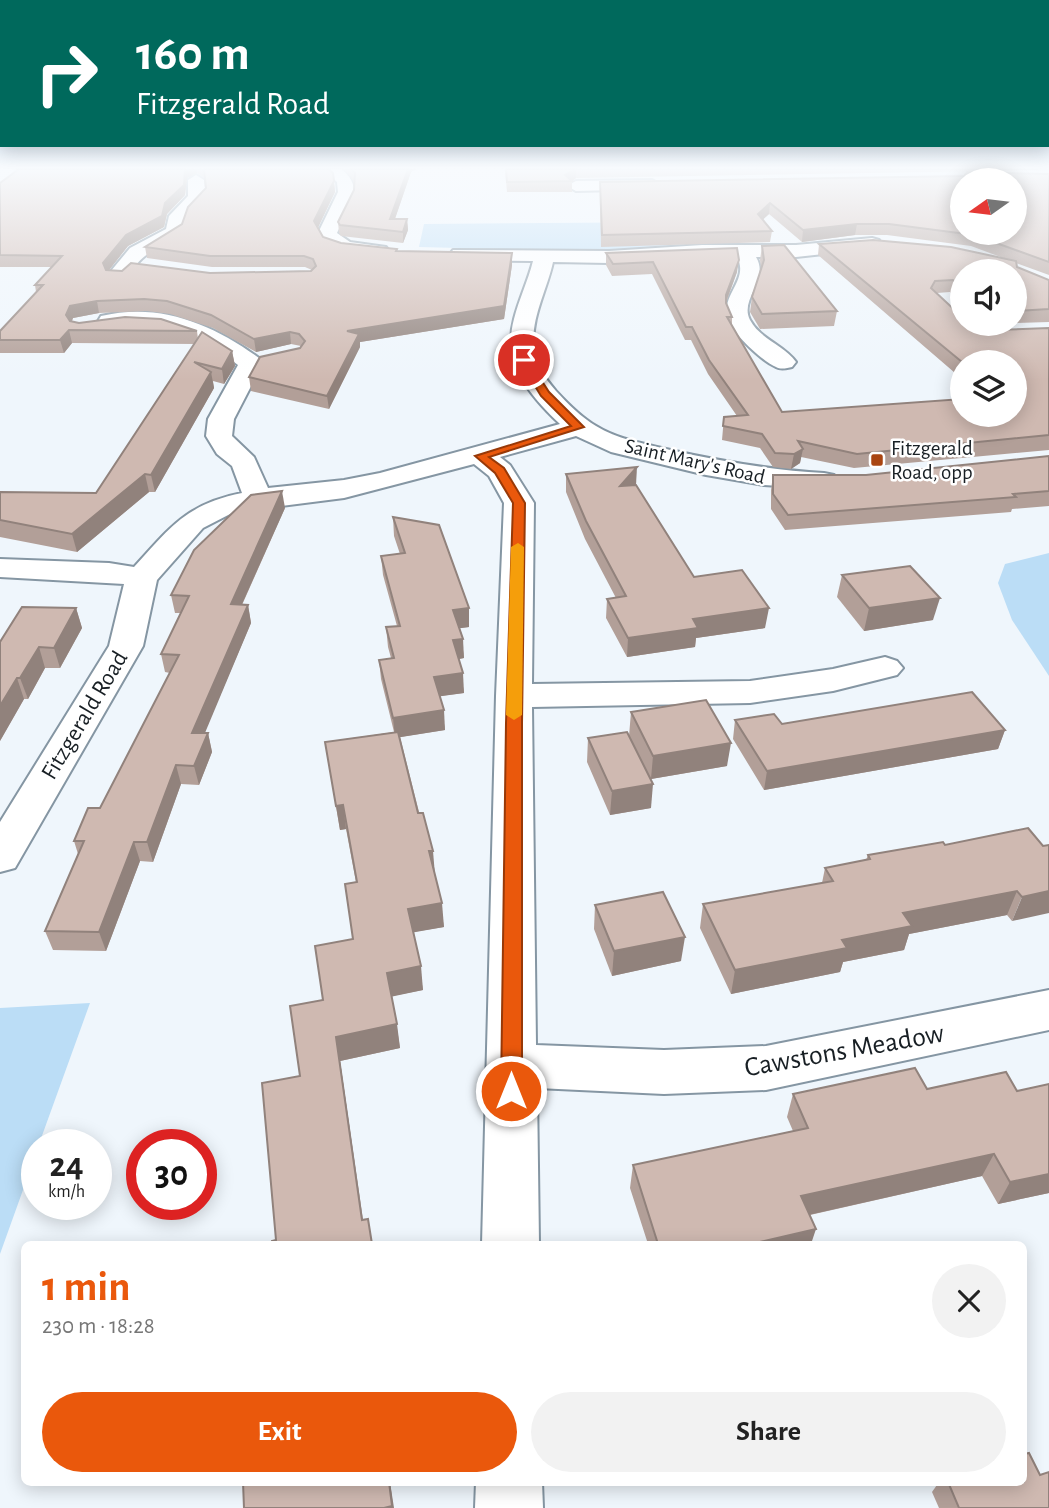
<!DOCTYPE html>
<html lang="en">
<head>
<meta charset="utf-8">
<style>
  :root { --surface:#fff; --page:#f2f2f2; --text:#222; --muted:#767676; --accent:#ea580c }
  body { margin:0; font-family:"Alegreya Sans",sans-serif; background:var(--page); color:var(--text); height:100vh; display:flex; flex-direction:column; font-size:26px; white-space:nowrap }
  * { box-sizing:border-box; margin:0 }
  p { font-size:23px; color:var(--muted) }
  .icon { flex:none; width:38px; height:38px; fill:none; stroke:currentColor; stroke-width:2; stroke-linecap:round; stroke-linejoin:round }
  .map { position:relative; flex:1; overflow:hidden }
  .drawer { position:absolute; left:21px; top:1241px; width:1006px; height:245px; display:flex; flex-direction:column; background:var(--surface); border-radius:10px; box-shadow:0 4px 18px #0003 }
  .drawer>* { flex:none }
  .hud { position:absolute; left:0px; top:0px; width:1050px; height:147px; box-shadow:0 4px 18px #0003; background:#00695c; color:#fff; overflow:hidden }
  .needle { width:46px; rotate:256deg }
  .tools { position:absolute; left:950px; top:168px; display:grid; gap:14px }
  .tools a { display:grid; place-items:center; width:77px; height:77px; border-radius:50%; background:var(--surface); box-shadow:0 4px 18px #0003; font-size:35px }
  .speed { position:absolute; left:21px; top:1129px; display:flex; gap:14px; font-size:35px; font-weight:700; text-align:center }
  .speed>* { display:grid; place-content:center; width:91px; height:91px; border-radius:50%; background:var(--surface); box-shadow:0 4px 18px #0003; line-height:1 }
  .speed small { font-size:18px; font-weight:400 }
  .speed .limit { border:10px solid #d22; background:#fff; color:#111 }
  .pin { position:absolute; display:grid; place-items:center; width:60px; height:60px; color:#fff; margin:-30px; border:4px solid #fff; border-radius:50%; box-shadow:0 2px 7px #0007 }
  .me { position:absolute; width:77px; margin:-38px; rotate:0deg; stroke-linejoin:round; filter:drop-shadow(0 0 5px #0008) }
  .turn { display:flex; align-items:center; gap:24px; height:147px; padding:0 21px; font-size:32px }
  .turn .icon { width:91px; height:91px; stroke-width:2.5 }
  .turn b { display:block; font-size:49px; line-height:60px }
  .round { display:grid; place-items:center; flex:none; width:74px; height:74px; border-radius:37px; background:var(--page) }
  .overview { display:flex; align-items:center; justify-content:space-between; height:119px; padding:0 21px }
  h1 { font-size:42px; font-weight:700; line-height:52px; color:var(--accent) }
  .action { display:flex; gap:14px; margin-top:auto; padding:14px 21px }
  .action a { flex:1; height:80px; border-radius:42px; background:var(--accent); color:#fff; font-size:28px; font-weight:700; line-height:80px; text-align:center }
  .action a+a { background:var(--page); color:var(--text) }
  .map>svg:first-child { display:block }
  .green { fill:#bbddf6 }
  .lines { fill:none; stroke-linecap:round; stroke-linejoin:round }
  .minor-casing { stroke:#8596a3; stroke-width:4 }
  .minor { fill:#fff; fill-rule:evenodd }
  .wall { fill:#b29f98; fill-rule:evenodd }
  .shaded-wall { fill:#91827c }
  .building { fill:#cfb9b1; stroke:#91827c; stroke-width:2; fill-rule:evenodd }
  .route { fill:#ea580c; stroke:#983908; stroke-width:2 }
  .slow { fill:#f59e0b }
  .poi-dot { fill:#a94512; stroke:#fff; stroke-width:2.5 }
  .labels { text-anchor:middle; stroke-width:5; stroke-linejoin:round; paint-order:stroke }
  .far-poi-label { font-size:21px; fill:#181f24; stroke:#fff; text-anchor:start }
  .far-street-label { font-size:21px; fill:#181f24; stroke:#fff }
  .street-label { font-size:24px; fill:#181f24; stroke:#fff }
  .near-street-label { font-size:28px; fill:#181f24; stroke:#fff }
</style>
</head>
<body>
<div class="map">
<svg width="1049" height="1508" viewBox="0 0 1049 1508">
  <rect width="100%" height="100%" fill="#eff6fc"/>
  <!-- green -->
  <g class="green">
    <polygon points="691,222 707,245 620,252 419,247 424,224"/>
    <polygon points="1049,553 1049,676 1012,620 998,583 1005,564"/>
    <polygon points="90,1003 39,1144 37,1144 37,1151 0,1254 0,1008"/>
  </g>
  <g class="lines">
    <!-- minor casing -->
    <g class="minor-casing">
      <g id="minor">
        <path d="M323 169H341C367 189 348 209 337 233L350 242 386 247 389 251 386 255C363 261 331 253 318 233L338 192 337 182Z"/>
        <path d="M196 175 204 180 206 197 187 217C188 242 161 243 145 256 137 262 130 273 123 281H109L106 277 130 248 166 229 169 216 188 196V180Z"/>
        <polygon points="652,180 660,185 658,189 576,191 567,186 576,181"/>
        <path d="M872 238 879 240 882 244 879 248 796 257H756C770 280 739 299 750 320 760 339 784 345 796 362L792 367C787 368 781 370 776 367 761 360 729 331 727 315 723 293 749 279 737 257L609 263 553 262C547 290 530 319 534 349 536 367 545 378 556 391 568 404 581 417 596 426 617 439 642 443 666 449 719 461 770 470 824 473L834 475 838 481 834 487 824 489 764 485 706 475 611 452 576 436 500 457 510 465 534 503 532 684 750 681 833 669 885 657 897 661 903 668 897 675 833 691 750 703 532 707 536 1045 664 1050 766 1046 1049 990V1030L766 1090 664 1094 537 1088 539 1244H482L496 696 504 503 489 476 474 464 344 498 234 512 203 528 157 580 143 646 15 868 0 872V822L109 646 124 584 0 577V559L109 563 134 567C170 528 186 504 242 493L232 466 217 454 206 436 208 419 238 365C212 345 184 327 150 325 134 324 117 330 101 326L98 321 101 316C160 302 212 324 259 358L263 363 234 419 232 436 254 457 268 488 344 480 380 473 560 424C530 396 502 363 514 319 519 299 528 281 533 261L460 260 453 258 450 254 453 250 609 251 702 245H796Z"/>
        <polygon points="476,1482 542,1482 543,1508 475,1508"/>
      </g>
    </g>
    <!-- minor -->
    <use href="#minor" class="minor"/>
  </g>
  <!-- wall -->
  <g class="wall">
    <path d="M19 169H329L333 173 335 192 318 227 323 237 341 243 397 251 512 265 504 319 360 342V347L329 409 251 391 249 377 300 348 301 346 291 344 256 352 213 328 170 314 147 311 99 313 73 318 72 321 79 323 197 331 198 339 232 351 235 366 224 384 213 381 214 388 155 492H149L77 552 0 537V492L96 493 195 344 72 343 64 353H0V331L36 292 35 285 51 267H0V183ZM197 173 206 179V188L182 224 145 247 147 258 212 267H305L312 270 311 271 210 273 109 270 128 246 164 227 167 214 185 195 187 178Z"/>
    <polygon points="344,169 416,169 411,172 395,219 407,219 408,230 403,243 341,236 339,233 338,222 354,190 354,182"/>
    <polygon points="505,169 1049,169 1049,170 576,178 572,181 572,192 507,192"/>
    <polygon points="1049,174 1049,275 1016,263 1017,267 1049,280 1049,322 1015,323 1015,271 962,271 962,306 950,292 937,293 960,315 995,330 1049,328 1049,450 854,468 801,457 800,463 791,469 773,467 760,448 722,440 724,417 737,416 708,374 691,340 685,340 652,274 612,276 606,265 606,253 737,272 726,303 732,317 732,325 782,412 1015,415 1015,362 962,362 962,379 818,255 819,244 1006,259 971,246 887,235 855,235 802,242 769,214 763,219 772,231 770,242 601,247 600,182"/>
    <polygon points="762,246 837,311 834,326 760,329 750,312 752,297 761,269 760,260"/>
    <polygon points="1049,456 1049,506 1012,509 1011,512 785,530 771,509 771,490 773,475 866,475"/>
    <polygon points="566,474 636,485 694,577 765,628 696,638 695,647 627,657 606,618 607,599 616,598 585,539 566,492"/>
    <polygon points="285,508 242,605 248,605 251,623 204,733 208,733 212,752 199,785 181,784 153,862 140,861 106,951 53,950 45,931 78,854 74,841 100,808 170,673 165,672 161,654 181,613 175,613 171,595"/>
    <polygon points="393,517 469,608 469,627 460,628 464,658 459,659 464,693 440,696 445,730 400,737 435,875 444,927 413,932 423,990 392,996 400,1048 340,1061 363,1220 276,1240 300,1076 323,1000 353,939 356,882 346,829 340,830 325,742 394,732 381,679 379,660 391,658 388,647 386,627 397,626 383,575 381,556 400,554 394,536"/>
    <polygon points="842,575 933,620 864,631 837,597"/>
    <polygon points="22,607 76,608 82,628 60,668 45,668 28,699 24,699 0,741"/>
    <polygon points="631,712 727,766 651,779 651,808 610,815 587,762 588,738 629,736"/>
    <polygon points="735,720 782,724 1005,730 998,749 764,790 733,739"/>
    <polygon points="945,845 1043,846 1012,921 1007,915 909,934 904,950 843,962 840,972 731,994 700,928 703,904 822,883 825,868 866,860 868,855"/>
    <polygon points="595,905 681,961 612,976 594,929"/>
    <polygon points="1049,1084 1049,1193 998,1204 982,1176 810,1215 811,1244 648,1244 630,1188 633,1165 793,1131 787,1117 793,1094 927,1089 1017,1091"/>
    <polygon points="939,1482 1024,1482 1049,1508 939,1508 932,1492"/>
  </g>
  <!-- shaded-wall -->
  <g class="shaded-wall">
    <polygon points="185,169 197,169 197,173 187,178 185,195 167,214 164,227 128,246 106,274 103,263 126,235"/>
    <polygon points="408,169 416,169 411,172 391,230 390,219"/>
    <polygon points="575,169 576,169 576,178 572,181 565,175"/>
    <polygon points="334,181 335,192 316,232 314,221"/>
    <polygon points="770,203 769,214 757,225 758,214"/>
    <polygon points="407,219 408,230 403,243 403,232"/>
    <polygon points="857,224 855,235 802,242 803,230"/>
    <polygon points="512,253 512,265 504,319 360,342 360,347 329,409 327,396 347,331"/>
    <polygon points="739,260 737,272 724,307 726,295"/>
    <polygon points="97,301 99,313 73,318 69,327 66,315 70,306"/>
    <polygon points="69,330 72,343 64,353 60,340"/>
    <polygon points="290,332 291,344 256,352 254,339"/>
    <polygon points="232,351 235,366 224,384 222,369"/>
    <polygon points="211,372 214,388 155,492 151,475"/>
    <polygon points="803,449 800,463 791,469 794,454"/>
    <polygon points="637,467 636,485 620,486"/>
    <polygon points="145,474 149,492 77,552 72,534"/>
    <polygon points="282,491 285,508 234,622 231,604"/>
    <polygon points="940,598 933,620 864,631 869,608"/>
    <polygon points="248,605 251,623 197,752 192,733"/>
    <polygon points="76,608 82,628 60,668 54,648"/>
    <polygon points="469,608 469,627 454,629 453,610"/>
    <polygon points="769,608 765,628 696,638 695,647 627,657 628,638 693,619"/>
    <polygon points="463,639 464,658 453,660 453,640"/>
    <polygon points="39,647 45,668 28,699 20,678"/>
    <polygon points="463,673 464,693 435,697 434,677"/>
    <polygon points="17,678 24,699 0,741 0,706"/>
    <polygon points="444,710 445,730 395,738 393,718"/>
    <polygon points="1005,730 998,749 764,790 767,771"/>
    <polygon points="208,733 212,752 199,785 194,766"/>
    <polygon points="731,743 727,766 651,779 653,756"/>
    <polygon points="176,765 181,784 153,862 147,842"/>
    <polygon points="653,784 651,808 610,815 612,791"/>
    <polygon points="343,805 346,829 340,830 336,806"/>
    <polygon points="134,842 140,861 106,951 99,932"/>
    <polygon points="429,851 433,851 435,875 430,876"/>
    <polygon points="1017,891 1007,915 909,934 904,950 843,962 840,972 731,994 735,970 842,940 903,913"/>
    <polygon points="1049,891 1049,913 1012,921 1022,897"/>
    <polygon points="442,903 444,927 410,933 408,909"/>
    <polygon points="685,937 681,961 612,976 614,951"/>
    <polygon points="421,966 423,990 390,997 387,973"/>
    <polygon points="397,1024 400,1048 340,1061 366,1243 336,1037"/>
    <polygon points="994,1154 982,1176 795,1218 801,1196"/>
    <polygon points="1049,1174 1049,1193 998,1204 1010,1182"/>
    <polygon points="816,1229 811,1244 751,1244"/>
    <polygon points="389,1482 390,1482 394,1508 384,1508"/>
  </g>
  <!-- building -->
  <g class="building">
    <polygon points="19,169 185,169 184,185 165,203 162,216 126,235 103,263 106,270 122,271 131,263 210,273 311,271 316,266 313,259 304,256 210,256 145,247 182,224 188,207 206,188 204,169 329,169 333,173 334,181 314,221 323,237 341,243 397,249 396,251 512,253 504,306 347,331 359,334 327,396 249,377 260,357 300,348 305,341 299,334 290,332 254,339 211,315 167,301 144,299 97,301 70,306 66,315 70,321 79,323 125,317 161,319 197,331 69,330 60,340 0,340 0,331 43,285 35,285 62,256 0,255 0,183"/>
    <polygon points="351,169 408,169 390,219 407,219 403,232 340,225 338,222 354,190 355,173"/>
    <polygon points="506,169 575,169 565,175 572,181 507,182"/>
    <path d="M967 172 1049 174V262L974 235 889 224H857L803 230 770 203 758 214 772 231 602 235 600 182 964 176ZM962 180H1015V233H962Z"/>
    <polygon points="873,240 951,247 1016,261 1017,267 1049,280 1049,309 1015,311 1015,271 962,271 962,290 953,280 935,281 931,288 960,315 962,316 962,324 979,324 995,330 1049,328 1049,435 857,454 798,441 803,449 794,454 775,453 762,434 723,426 724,417 748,415 709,360 692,327 686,327 653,262 613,264 606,253 737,248 739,260 726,295 726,303 732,317 727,317 782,412 962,399 962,415 1015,415 1015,362 962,362 819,244"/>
    <polygon points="784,245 837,311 762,314 752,297 764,260 762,246"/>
    <polygon points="202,332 232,351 222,369 194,362 211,372 151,475 145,474 72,534 0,520 0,492 96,493"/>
    <polygon points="1049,456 1049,491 1013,494 1016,497 788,515 773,494 773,475 866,475"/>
    <polygon points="637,467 620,486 636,485 694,577 742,570 769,608 693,619 698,628 628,638 607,599 626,596 586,521 566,474"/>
    <polygon points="282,491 231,604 248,605 192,733 208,733 194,766 176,765 147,842 134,842 99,932 45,931 84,841 74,841 88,808 100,808 179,655 161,654 189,596 171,595 194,550 251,495"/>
    <polygon points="393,517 439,525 469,608 453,610 463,639 453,640 463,673 434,677 444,710 393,718 379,660 394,658 386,627 400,626 381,556 405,553"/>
    <polygon points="910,566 940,598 869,608 842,575"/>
    <polygon points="22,607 76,608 54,648 39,647 20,678 17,678 0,706 0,642"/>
    <polygon points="972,692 1005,730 767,771 735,720 774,714 782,724"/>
    <polygon points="706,700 731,743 653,756 631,712"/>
    <polygon points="398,732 418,813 423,813 433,851 429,851 442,903 408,909 421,966 387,973 397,1024 336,1037 362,1220 368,1219 372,1244 272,1244 272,1241 276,1240 262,1083 300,1076 290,1006 323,1000 315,946 353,939 345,884 357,882 343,805 336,806 325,742"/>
    <polygon points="627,732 653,784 612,791 588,738"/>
    <polygon points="1028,828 1043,846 1049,845 1049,891 1022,897 1017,891 903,913 912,926 842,940 847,948 735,970 703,904 833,881 825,868 870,859 868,855 943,842 945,845"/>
    <polygon points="663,892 685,937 614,951 595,905"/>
    <polygon points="915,1068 927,1089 1006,1072 1017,1091 1049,1084 1049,1174 1010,1182 994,1154 801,1196 816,1229 751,1244 658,1244 633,1165 808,1128 793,1094"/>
    <polygon points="1029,1453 1040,1475 1049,1472 1049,1508 959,1508 948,1482 1024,1482 1024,1454"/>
    <polygon points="243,1482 389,1482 392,1506 384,1508 244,1508"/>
  </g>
  <!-- sky -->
  <linearGradient id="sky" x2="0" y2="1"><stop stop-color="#85beef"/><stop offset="0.44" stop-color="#f8fbfe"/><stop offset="1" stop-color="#f8fbfe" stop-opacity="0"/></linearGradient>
  <rect width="1049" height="380" fill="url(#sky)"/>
  <!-- route -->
  <polygon class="route" points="520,358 527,358 549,392 584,427 489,457 504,468 525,503 522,723 522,1091 519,1097 511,1100 504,1097 501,1091 506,723 513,503 495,473 475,456 571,426 541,396 519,360"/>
  <!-- slow -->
  <polygon class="slow" points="518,543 524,547 522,715 514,720 506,715 511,547"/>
  <!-- markers -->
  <rect class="poi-dot" x="870" y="453" width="14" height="14" rx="3.5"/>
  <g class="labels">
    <!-- far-poi labels -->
    <g class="far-poi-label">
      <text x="891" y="455">Fitzgerald<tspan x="891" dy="24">Road, opp</tspan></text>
    </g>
    <!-- far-street labels -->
    <g class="far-street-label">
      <text transform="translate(695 461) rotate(13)" y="7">Saint Mary's Road</text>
    </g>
    <!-- street labels -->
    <g class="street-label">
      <text transform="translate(84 715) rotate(-59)" y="8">Fitzgerald Road</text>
    </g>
    <!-- near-street labels -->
    <g class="near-street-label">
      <text transform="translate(844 1049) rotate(-10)" y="10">Cawstons Meadow</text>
    </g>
  </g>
</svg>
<div class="tools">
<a><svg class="needle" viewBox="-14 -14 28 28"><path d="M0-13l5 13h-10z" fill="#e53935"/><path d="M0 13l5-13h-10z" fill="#767676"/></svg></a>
<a><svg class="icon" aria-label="sound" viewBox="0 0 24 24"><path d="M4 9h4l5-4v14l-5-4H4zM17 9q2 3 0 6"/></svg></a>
<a><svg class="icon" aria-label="layers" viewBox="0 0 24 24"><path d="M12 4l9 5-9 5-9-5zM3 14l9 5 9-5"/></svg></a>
</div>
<div class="speed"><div>24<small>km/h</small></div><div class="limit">30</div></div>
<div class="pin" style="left:524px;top:360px;background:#d93025"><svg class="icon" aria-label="arrive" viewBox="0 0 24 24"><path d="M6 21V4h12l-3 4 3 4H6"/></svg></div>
<svg class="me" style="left:511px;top:1091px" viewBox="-20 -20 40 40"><circle r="17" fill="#ea580c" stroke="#fff" stroke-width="3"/><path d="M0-11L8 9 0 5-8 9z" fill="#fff"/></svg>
<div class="hud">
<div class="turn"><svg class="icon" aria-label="right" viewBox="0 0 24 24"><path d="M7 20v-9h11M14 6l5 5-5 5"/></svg><div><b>160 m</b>Fitzgerald Road</div></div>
</div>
<section class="drawer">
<div class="overview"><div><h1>1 min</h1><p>230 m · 18:28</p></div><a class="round"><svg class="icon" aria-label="close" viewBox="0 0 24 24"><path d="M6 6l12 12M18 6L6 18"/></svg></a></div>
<div class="action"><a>Exit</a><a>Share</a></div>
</section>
</div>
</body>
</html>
